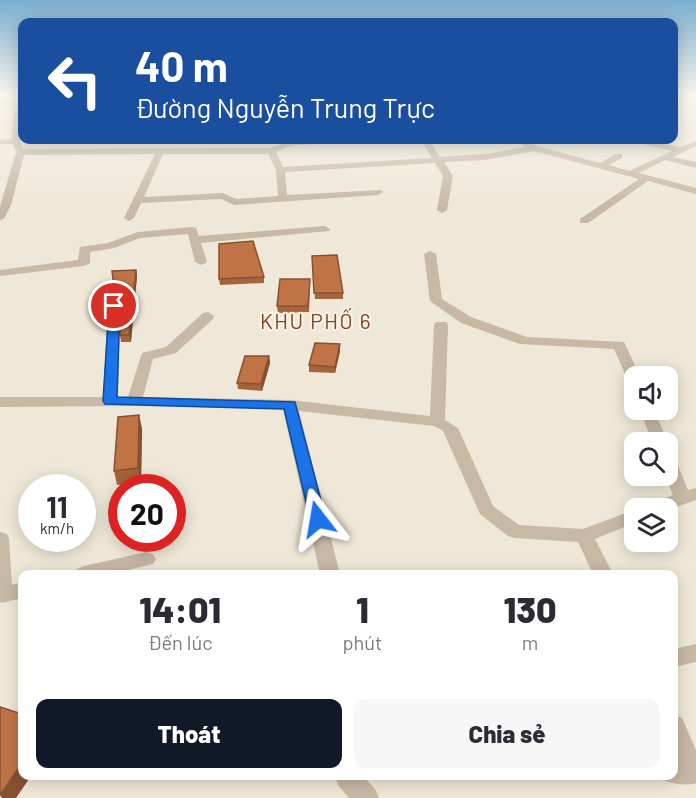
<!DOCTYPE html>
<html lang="vi">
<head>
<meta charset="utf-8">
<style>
  :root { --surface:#fff; --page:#f7f7f7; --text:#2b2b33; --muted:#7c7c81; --accent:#111827 }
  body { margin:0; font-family:Barlow,sans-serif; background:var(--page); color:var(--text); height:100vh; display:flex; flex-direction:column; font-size:22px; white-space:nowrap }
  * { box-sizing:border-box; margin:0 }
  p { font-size:20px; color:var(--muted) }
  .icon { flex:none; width:33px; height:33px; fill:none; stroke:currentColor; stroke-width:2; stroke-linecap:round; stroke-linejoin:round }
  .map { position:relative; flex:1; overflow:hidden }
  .sheet { position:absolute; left:18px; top:570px; width:660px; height:210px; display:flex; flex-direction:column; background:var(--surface); border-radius:12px; box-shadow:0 3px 15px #0003 }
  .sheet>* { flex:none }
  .guide { position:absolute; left:18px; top:18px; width:660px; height:126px; border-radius:12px; box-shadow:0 3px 15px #0003; background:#1a4fa0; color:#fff; overflow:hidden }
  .controls { position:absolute; left:624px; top:366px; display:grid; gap:12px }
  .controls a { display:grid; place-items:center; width:54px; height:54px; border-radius:12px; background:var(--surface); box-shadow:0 3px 15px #0003; font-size:30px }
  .speed { position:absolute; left:18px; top:474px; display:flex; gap:12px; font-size:30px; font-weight:700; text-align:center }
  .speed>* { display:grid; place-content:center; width:78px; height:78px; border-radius:50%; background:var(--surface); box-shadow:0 3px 15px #0003; line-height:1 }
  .speed small { font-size:15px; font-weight:400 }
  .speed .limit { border:9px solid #d22; background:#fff; color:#111 }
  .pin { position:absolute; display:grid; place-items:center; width:51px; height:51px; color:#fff; margin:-26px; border:3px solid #fff; border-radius:50%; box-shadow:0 2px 6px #0007 }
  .me { position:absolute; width:66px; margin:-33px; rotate:346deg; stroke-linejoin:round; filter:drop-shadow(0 0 4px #0008) }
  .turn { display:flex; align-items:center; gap:21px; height:126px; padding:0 18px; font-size:27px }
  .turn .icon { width:78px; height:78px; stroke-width:2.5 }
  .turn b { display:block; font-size:42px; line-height:51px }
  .eta { display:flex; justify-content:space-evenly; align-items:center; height:102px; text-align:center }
  .eta b { font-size:36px; font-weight:800; line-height:42px }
  .cta { display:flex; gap:12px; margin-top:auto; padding:12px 18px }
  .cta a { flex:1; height:69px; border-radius:12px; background:var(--accent); color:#fff; font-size:24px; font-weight:800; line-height:69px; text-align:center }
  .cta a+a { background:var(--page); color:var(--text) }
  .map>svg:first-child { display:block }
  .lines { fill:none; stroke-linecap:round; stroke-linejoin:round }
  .minor { fill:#c7b9a5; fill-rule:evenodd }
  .wall { fill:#a5643c }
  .shaded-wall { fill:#865131 }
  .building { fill:#c07446; stroke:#865131; stroke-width:1.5 }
  .route { fill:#1a73e8; stroke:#114b97; stroke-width:1.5 }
  .labels { text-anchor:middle; stroke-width:4.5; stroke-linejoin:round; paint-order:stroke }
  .neighbourhood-label { font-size:21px; letter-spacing:1.5px; fill:#7d4523; stroke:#f8f1e4 }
</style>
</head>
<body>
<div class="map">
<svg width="696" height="798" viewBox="0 0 696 798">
  <rect width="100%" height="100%" fill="#efe8d8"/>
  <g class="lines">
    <!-- minor -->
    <g class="minor">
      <path d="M16 96H22L20 141 23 149 270 148 292 141H359L355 143 293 145 276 152 283 167 432 158 421 140H429L440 157 485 154 525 147 513 140H523L537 146 600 163 616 154H622V158L609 165 629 171 672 151 643 144V140L680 147 696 141V146L673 157 696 162V168L665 160 639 173 696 188V194L648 181 588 223H580V219L639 179 534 151 485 160 444 162 453 176 447 210 442 213 437 210 443 176 435 163 285 172 287 195 381 190 383 192 378 195 234 205 221 199 141 203 134 218 129 221 124 218 155 154 24 155 11 205 4 219 0 220V207L16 152 13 144H0V140L12 139 15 103 0 104V100L15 99ZM163 154H268L276 170 278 196 236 199 223 193 144 197Z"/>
      <polygon points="674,107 680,107 681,109 674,111"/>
      <polygon points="325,226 330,229 329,231 201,243 207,262 201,265 195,262 188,234 140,238 114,248 90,252 90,263 84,266 0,276 0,270 78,260 80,247 108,243 138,232 192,227 196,228 199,236"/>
      <polygon points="430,251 436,254 442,299 471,317 527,337 624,342 640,376 634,376 634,384 629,383 614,349 520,344 461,323 430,301 424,254"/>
      <polygon points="114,302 120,306 118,397 128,397 142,353 166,347 203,313 208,312 214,316 213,319 176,353 153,359 143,397 290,400 430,416 434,325 436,322 446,322 448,325 445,420 458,428 493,506 519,525 583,529 634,510 634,523 595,539 613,574 593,574 578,542 515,538 508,536 480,514 443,431 434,426 299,411 340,574 320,574 283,409 134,406 0,407 0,397 103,397 108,306"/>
      <polygon points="640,410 654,410 668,442 668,443 652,442"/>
      <polygon points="668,456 674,457 676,461 688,490 696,488 696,500 668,510 645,508 648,504 673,495 665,476 668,476"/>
      <polygon points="0,532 7,534 9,539 12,585 22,582 22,598 2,603 0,602"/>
      <polygon points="146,552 153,554 156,559 153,564 113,574 74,574 77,569 84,566"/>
      <polygon points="696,644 696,662 674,667 674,649"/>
      <path d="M674 715 682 718 696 750V783C686 786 675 784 665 781L663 776H674V760H676L674 754Z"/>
      <polygon points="335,776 363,776 375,789 379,798 349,798 338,785"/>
    </g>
  </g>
  <!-- wall -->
  <g class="wall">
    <polygon points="312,256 343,293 343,299 315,299"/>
    <polygon points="136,270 137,276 131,342 121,342 120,335 121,305 116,301 115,294"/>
    <polygon points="264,277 264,283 220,285 219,279"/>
    <polygon points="310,285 309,312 278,313 277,306"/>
    <polygon points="340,351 335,373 309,372 309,365"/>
    <polygon points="269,356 270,363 262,391 238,389 237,383"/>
    <polygon points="139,415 142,429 141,483 117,485 114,471"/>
  </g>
  <!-- shaded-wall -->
  <g class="shaded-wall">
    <polygon points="136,270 137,276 131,342 129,335"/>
    <polygon points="340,344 340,351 335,373 335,367"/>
    <polygon points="269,356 270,363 262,391 261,384"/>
    <polygon points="139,415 142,429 141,483 138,468"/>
    <polygon points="22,763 22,776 31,776 16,798 2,798 0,795"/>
  </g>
  <!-- building -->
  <g class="building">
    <polygon points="253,241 264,277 219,279 219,244"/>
    <polygon points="337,255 343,293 314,293 312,256"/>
    <polygon points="136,270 129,335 120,335 121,300 115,294 112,271"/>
    <polygon points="280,279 310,279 308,306 277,306"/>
    <polygon points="315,343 340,344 335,367 309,365"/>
    <polygon points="245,356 269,356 261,384 237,383"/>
    <polygon points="139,415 138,468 114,471 118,417"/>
    <polygon points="0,707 22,714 22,763 0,795"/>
  </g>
  <!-- sky -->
  <linearGradient id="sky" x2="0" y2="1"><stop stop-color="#7badd0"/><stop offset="0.46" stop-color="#f8f5ed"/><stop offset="1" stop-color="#f8f5ed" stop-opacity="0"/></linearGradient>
  <rect width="696" height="207" fill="url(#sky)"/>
  <!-- route -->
  <polygon class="route" points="114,302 120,306 117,397 295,402 326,519 324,523 312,523 310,519 284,409 105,404 103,401 109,306"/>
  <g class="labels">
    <!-- neighbourhood labels -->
    <g class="neighbourhood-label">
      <text x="316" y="329">KHU PHỐ 6</text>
    </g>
  </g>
</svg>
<div class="controls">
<a><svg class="icon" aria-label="sound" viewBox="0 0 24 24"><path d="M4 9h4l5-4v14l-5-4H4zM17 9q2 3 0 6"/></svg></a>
<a><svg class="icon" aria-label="search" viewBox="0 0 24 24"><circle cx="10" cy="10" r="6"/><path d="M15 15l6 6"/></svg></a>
<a><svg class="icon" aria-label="layers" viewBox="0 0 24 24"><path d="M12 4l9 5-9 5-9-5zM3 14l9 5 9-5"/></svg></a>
</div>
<div class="speed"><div>11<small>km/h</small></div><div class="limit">20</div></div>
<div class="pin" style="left:114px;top:306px;background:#d93025"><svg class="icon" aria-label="arrive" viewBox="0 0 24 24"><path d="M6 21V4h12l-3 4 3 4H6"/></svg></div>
<svg class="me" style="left:318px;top:519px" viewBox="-20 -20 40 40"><path d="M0-17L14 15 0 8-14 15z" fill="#1a73e8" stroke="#fff" stroke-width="4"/></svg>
<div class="guide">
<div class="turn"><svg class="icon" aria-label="left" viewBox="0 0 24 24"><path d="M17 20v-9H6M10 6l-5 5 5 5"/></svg><div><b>40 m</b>Đường Nguyễn Trung Trực</div></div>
</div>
<section class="sheet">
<div class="eta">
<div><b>14:01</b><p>Đến lúc</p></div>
<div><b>1</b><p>phút</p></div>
<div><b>130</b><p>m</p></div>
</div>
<div class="cta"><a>Thoát</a><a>Chia sẻ</a></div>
</section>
</div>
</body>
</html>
